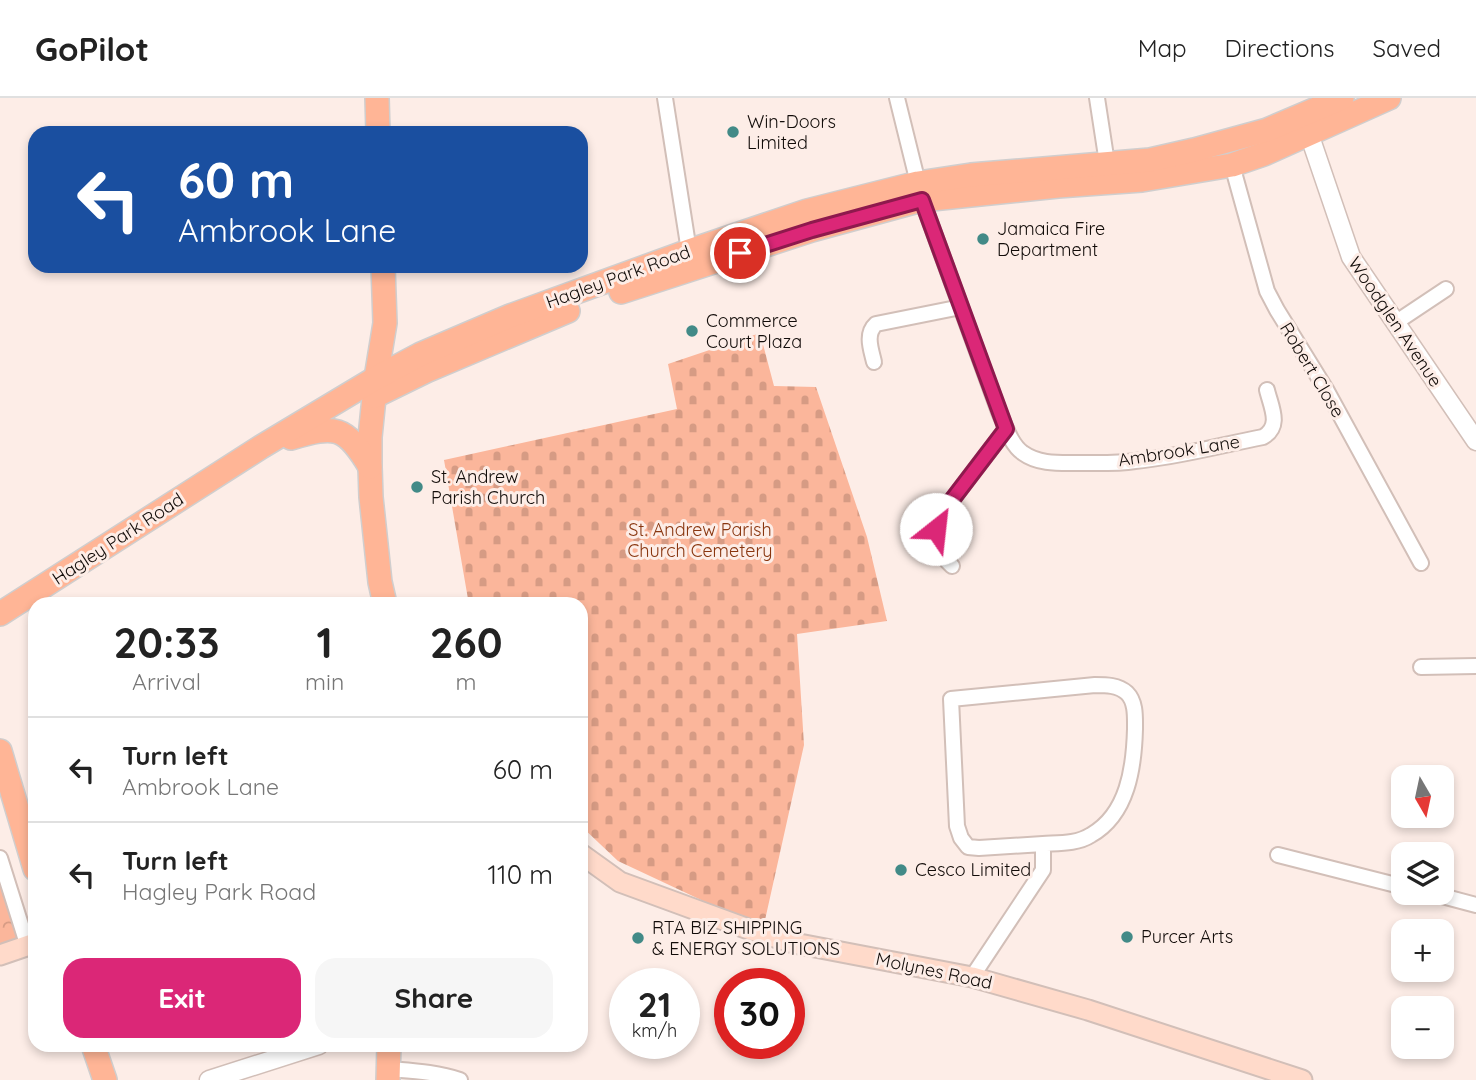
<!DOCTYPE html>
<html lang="en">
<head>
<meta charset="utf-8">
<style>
  :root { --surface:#fff; --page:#f6f6f6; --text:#222; --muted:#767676; --line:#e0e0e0; --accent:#db2777 }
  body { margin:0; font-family:Quicksand,sans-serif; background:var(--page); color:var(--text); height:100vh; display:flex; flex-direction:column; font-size:26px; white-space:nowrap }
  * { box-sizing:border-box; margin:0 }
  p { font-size:23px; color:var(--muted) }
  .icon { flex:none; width:38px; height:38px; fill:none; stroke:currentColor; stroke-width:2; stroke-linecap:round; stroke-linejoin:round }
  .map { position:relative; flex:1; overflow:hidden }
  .drawer { position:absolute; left:28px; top:499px; width:560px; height:455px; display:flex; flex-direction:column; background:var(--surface); border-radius:21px; box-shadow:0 4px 10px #0003 }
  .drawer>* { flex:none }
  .guide { position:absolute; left:28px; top:28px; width:560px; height:147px; border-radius:21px; box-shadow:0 4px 10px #0003; background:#1a4fa0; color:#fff; overflow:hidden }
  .needle { width:46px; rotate:171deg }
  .fabs { position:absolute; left:1391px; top:667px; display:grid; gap:14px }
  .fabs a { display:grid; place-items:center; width:63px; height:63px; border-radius:14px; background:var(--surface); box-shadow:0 4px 10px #0003; font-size:35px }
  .speed { position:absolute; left:609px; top:870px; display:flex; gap:14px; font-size:35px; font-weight:700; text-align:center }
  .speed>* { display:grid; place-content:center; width:91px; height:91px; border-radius:50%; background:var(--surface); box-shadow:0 4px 10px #0003; line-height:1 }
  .speed small { font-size:18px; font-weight:400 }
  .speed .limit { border:10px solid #d22; background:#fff; color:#111 }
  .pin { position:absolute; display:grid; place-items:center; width:60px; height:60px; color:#fff; margin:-30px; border:4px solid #fff; border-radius:50%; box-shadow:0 2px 7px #0007 }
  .me { position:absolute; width:77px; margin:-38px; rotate:29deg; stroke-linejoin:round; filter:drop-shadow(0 0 5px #0008) }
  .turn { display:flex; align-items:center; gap:24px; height:147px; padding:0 35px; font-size:32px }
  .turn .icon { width:91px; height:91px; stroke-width:2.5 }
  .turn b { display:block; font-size:49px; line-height:60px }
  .eta { display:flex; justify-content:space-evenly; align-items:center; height:119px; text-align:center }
  .eta b { font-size:42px; font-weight:800; line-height:49px }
  .primary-button { display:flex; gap:14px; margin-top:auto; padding:14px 35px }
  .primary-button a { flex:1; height:80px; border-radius:21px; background:var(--accent); color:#fff; font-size:28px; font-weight:800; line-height:80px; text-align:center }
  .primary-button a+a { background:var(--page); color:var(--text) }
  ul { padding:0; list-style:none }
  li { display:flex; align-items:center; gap:21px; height:105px; padding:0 35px; border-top:2px solid var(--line) }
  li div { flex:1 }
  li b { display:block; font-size:26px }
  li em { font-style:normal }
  header { display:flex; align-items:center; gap:42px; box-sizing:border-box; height:98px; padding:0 35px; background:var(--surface); border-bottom:2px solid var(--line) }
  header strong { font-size:33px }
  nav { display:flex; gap:38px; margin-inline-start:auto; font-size:24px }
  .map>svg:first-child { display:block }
  .cemetery { fill:url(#cemetery-stones) }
  .park { fill:url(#park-crowns) }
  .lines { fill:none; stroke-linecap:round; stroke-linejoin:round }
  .minor-casing { stroke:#d2bfb8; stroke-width:18 }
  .tertiary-casing { stroke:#d2bfb8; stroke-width:21 }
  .secondary-casing { stroke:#d2bfb8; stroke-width:23 }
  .primary-casing { stroke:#d0cece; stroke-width:26 }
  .minor { stroke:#fff; stroke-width:14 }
  .tertiary { stroke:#fff; stroke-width:18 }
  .secondary { stroke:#ffdaca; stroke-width:19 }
  .primary { stroke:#ffb596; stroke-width:23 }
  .route-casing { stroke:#8e194d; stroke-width:18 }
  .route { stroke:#db2777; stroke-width:12 }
  .poi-dot { fill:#428a87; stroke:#fdede7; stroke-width:2.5 }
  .labels { text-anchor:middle; stroke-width:6; stroke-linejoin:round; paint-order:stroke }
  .poi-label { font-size:18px; fill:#120c09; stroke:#fdede7; text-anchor:start }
  .street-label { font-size:18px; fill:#120c09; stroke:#fdede7 }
  .park-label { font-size:18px; fill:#89360f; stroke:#fdede7 }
</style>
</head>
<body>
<header>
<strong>GoPilot</strong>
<nav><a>Map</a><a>Directions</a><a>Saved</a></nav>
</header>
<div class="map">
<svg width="1476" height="982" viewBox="0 0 1476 982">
  <defs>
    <pattern id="cemetery-stones" width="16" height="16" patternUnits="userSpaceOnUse" patternTransform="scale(1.75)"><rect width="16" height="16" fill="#fbb69b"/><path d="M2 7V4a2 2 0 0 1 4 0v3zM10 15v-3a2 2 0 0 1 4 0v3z" fill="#d69b84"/></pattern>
    <pattern id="park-crowns" width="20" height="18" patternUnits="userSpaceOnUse" patternTransform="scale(1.75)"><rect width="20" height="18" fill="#fbb69b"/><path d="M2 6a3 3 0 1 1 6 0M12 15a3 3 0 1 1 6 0" fill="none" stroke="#d69b84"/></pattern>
  </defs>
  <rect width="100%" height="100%" fill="#fdede7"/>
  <!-- cemetery -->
  <polygon class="cemetery" points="760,235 774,288 816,289 867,439 887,523 797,536 804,647 763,831 618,763 581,728 581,506 444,506 468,501 444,362 677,311 668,266"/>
  <!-- park -->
  <polygon class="park" points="0,781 18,841 0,846"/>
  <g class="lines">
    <!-- minor casing -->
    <g class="minor-casing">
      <g id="minor">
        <polyline points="665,0 689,153"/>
        <polyline points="897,0 918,85"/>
        <polyline points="1097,0 1107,65"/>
        <polyline points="1232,67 1267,193 1277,212 1327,293 1421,465"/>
        <path d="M922 102 999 314C1005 327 1011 347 1023 355 1038 366 1058 365 1076 365 1095 365 1116 366 1135 363 1179 359 1221 347 1263 339 1282 328 1271 309 1267 292"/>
        <polyline points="1395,225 1446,191"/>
        <path d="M874 264C871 251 865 236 876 226L961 209"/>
        <path d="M952 468C935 453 932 435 942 415L1006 331"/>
        <polyline points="1421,569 1476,568"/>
        <polyline points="1278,757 1404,789"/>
        <polyline points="0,760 28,849"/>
        <polyline points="1427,794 1476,807"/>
        <path d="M972 879 1043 772V746L979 750 968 749 961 740 957 728 951 601 1095 587C1106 587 1118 587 1127 595 1136 604 1135 619 1135 631 1134 669 1128 716 1091 737 1077 746 1059 745 1043 746"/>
        <path d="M389 971C413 973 437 974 460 982"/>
      </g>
    </g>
    <!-- tertiary casing -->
    <g class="tertiary-casing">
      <g id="tertiary">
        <polyline points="1305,24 1351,159 1476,343"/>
        <polyline points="209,982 319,947"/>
      </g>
    </g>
    <!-- secondary casing -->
    <g class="secondary-casing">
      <g id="secondary">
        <polyline points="581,756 620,784 751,832 794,845 972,879 1088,912 1302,982"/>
        <polyline points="0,857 35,845"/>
      </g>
    </g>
    <!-- primary casing -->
    <g class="primary-casing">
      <g id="primary">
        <polyline points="377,0 378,35"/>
        <polyline points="383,168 385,225 376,280 370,339 370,369 371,399 380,484 385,506"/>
        <polyline points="621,194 812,132 922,102 1058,88 1142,82 1232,67 1264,56 1389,0"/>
        <polyline points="375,298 426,273 568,213"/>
        <path d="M291 340C335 327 345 327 370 369"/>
        <polyline points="0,516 261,349 376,280 421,256 510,218 689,153 807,113 918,85 971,77 1150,62 1194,52 1267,32 1342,0"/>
        <polyline points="0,653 35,771"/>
        <polyline points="93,947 105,982"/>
        <polyline points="388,982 389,947"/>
      </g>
    </g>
    <!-- minor -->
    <use href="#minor" class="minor"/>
    <!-- tertiary -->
    <use href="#tertiary" class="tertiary"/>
    <!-- secondary -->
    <use href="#secondary" class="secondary"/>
    <!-- primary -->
    <use href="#primary" class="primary"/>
  </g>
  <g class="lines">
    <!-- route casing -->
    <g class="route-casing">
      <polyline id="route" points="740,155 812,132 922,102 1006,331 942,415 936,431"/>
    </g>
    <!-- route -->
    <use href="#route" class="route"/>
  </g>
  <!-- markers -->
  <g class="poi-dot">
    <circle cx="733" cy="34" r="7"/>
    <circle cx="983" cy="141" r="7"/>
    <circle cx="692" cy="233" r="7"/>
    <circle cx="417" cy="389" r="7"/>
    <circle cx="901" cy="772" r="7"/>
    <circle cx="1127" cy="839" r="7"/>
    <circle cx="638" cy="840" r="7"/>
  </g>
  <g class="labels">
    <!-- poi labels -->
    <g class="poi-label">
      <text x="747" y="30">Win-Doors<tspan x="747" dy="21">Limited</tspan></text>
      <text x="997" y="137">Jamaica Fire<tspan x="997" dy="21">Department</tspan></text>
      <text x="706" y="229">Commerce<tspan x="706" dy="21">Court Plaza</tspan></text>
      <text x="431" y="385">St. Andrew<tspan x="431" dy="21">Parish Church</tspan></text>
      <text x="915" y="778">Cesco Limited</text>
      <text x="652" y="836">RTA BIZ SHIPPING<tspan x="652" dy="21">&amp; ENERGY SOLUTIONS</tspan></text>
      <text x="1141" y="845">Purcer Arts</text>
    </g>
    <!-- street labels -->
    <g class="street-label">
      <text transform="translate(618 179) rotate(-20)" y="6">Hagley Park Road</text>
      <text transform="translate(1395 224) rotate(56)" y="6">Woodglen Avenue</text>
      <text transform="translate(1312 272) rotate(59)" y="6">Robert Close</text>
      <text transform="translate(1179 353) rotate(-9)" y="6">Ambrook Lane</text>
      <text transform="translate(118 441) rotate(-33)" y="6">Hagley Park Road</text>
      <text transform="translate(934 873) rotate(12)" y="6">Molynes Road</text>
    </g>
    <!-- park labels -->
    <g class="park-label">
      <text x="700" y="438">St. Andrew Parish<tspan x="700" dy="21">Church Cemetery</tspan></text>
    </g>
  </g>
</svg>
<div class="fabs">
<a><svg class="needle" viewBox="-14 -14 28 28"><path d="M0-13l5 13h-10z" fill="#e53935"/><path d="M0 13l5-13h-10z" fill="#767676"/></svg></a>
<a><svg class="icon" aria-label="layers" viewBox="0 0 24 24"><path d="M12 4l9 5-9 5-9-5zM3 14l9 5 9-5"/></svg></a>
<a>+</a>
<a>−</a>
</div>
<div class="speed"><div>21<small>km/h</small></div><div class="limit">30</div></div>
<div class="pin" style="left:740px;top:155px;background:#d93025"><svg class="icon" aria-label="arrive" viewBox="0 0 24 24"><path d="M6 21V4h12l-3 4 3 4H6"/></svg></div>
<svg class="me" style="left:936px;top:431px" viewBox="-20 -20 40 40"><circle r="19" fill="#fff"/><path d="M0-13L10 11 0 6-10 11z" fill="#db2777"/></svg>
<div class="guide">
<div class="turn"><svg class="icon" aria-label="left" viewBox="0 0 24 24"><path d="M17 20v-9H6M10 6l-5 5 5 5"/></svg><div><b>60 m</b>Ambrook Lane</div></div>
</div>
<section class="drawer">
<div class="eta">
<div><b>20:33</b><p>Arrival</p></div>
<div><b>1</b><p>min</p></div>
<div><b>260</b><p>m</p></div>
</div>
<ul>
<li><svg class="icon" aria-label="left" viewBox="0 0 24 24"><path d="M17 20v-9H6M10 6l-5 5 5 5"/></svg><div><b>Turn left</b><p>Ambrook Lane</p></div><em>60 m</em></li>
<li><svg class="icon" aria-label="left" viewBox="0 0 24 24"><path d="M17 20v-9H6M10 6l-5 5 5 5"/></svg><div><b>Turn left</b><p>Hagley Park Road</p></div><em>110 m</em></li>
</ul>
<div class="primary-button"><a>Exit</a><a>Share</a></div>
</section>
</div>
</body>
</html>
